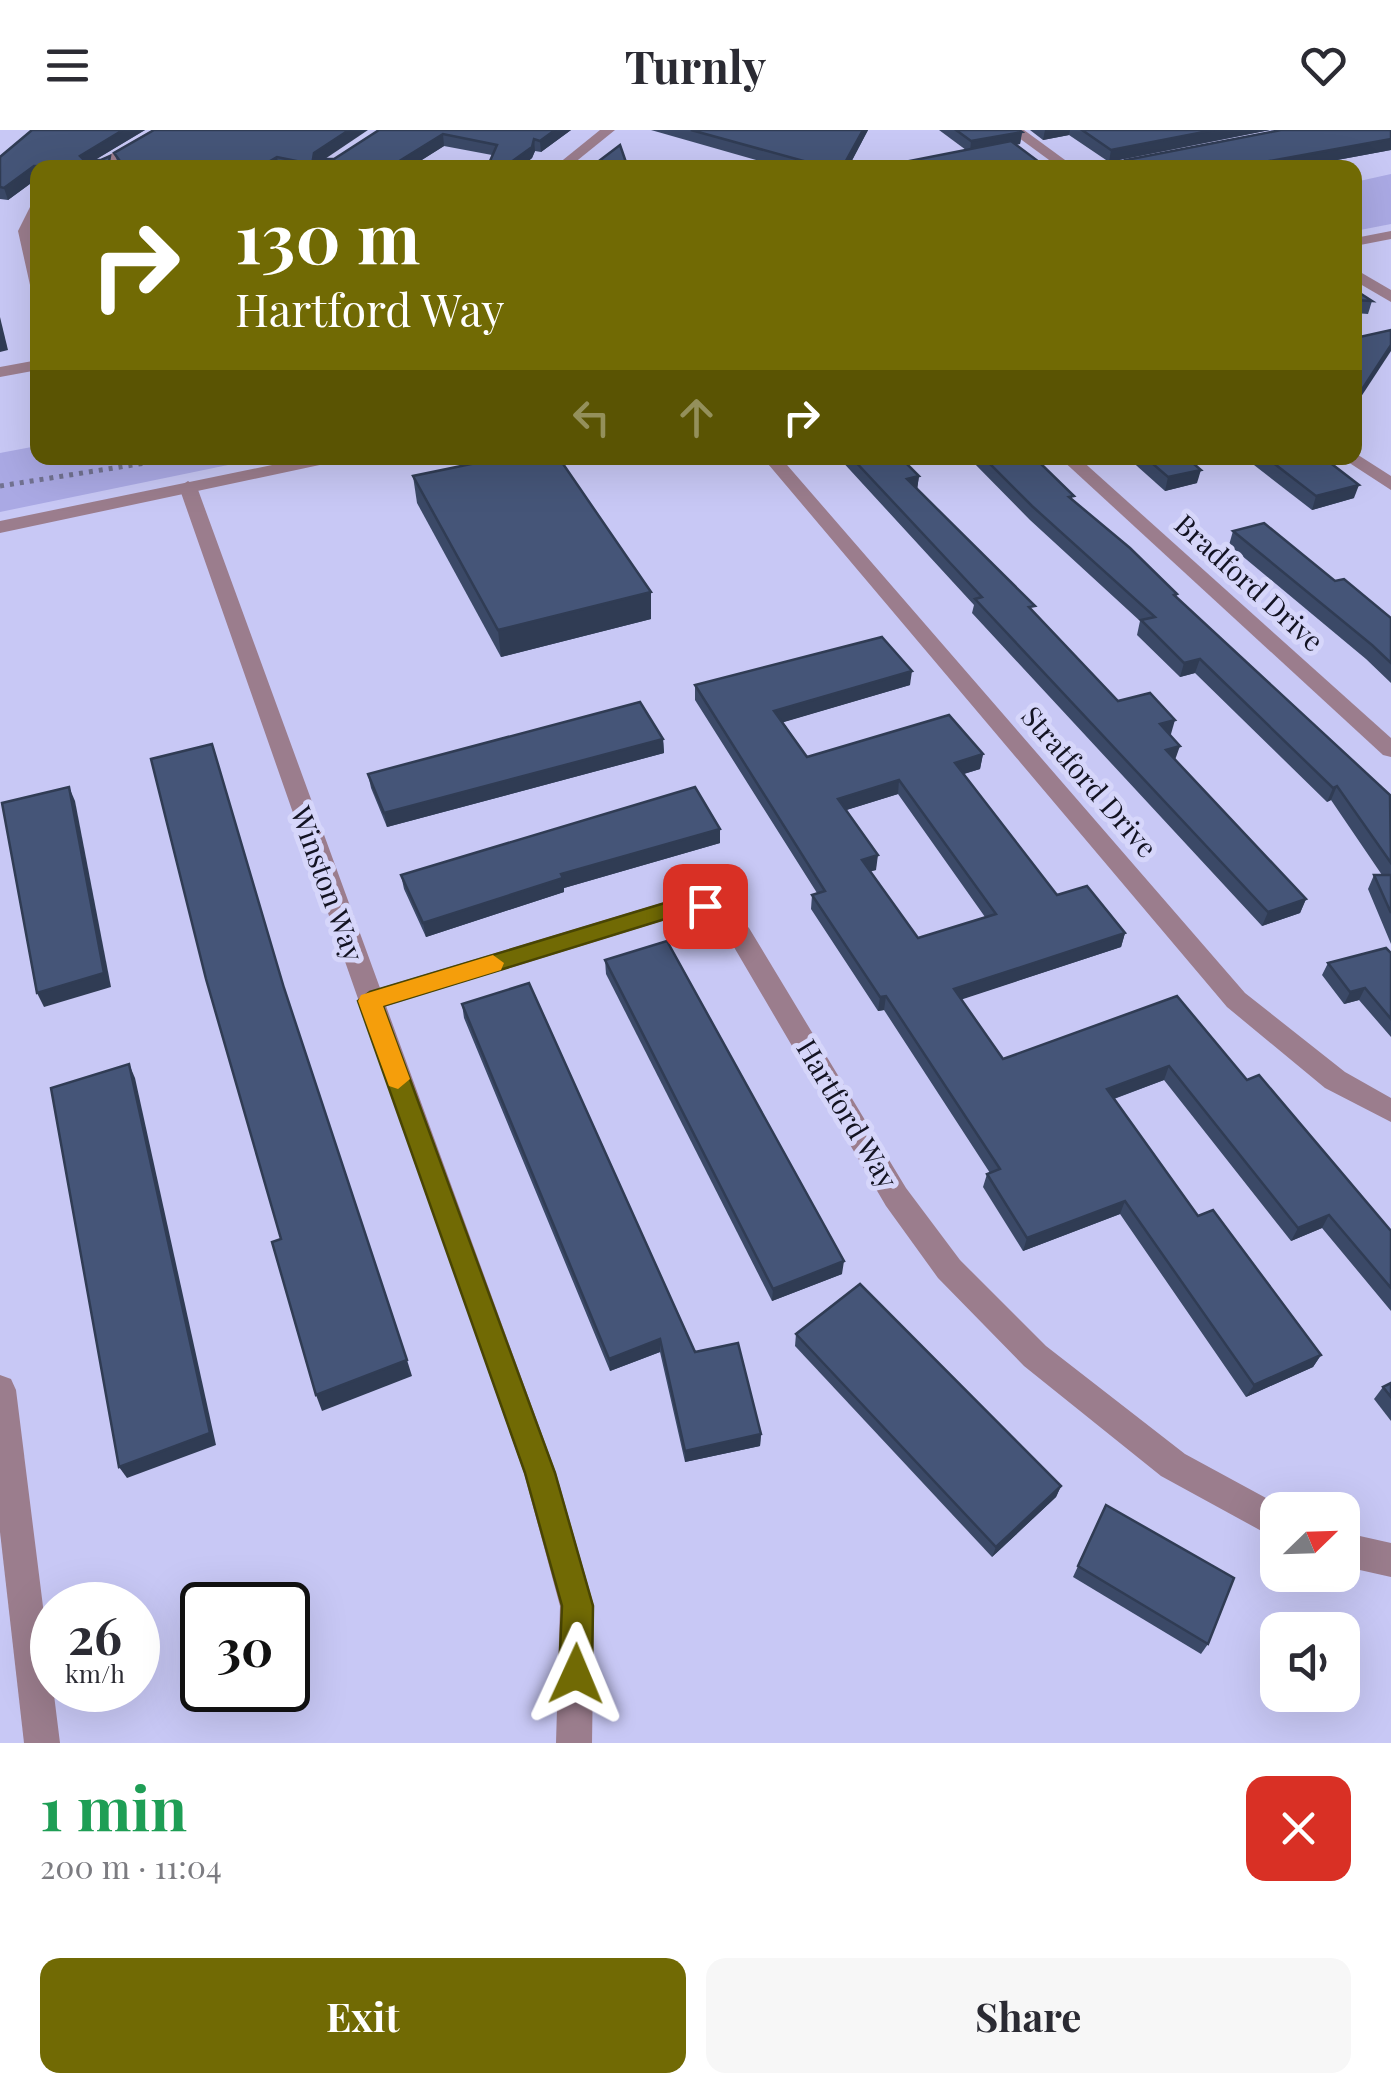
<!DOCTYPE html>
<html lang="en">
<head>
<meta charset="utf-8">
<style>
  :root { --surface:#fff; --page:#f7f7f7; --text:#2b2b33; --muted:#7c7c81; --accent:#716a04 }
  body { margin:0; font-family:"Playfair Display",serif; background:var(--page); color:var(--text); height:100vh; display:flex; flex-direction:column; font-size:38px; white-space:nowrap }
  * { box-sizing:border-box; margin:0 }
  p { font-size:32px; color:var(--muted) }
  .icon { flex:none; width:55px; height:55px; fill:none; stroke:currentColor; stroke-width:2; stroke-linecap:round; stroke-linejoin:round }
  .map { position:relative; height:1613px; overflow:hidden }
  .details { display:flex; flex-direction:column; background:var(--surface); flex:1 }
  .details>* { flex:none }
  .hud { position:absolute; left:30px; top:30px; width:1332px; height:305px; border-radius:20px; box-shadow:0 10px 40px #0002; background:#716a04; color:#fff; overflow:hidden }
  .needle { width:65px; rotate:67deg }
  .buttons { position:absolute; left:1260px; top:1362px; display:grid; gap:20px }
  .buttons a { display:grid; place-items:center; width:100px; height:100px; border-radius:20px; background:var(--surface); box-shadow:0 10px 40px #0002; font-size:50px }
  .speed { position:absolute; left:30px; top:1452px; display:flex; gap:20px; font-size:50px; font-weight:700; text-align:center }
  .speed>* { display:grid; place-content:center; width:130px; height:130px; border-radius:50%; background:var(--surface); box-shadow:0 10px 40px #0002; line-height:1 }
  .speed small { font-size:25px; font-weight:400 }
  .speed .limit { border:5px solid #111; border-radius:15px; background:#fff; color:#111 }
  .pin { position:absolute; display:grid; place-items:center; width:85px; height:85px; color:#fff; margin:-42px; border-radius:20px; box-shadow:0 5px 15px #0006 }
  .me { position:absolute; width:110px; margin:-55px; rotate:1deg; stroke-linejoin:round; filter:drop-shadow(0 0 8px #0008) }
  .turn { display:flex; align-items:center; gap:35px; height:210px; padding:0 40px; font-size:45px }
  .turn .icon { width:130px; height:130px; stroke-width:2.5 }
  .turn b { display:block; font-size:70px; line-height:85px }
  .lanes { display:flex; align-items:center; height:95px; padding:0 40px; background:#0003; justify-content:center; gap:50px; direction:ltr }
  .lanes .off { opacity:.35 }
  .round { display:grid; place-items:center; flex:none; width:105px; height:105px; border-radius:20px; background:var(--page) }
  .head { display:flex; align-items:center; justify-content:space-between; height:170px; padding:0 40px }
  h1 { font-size:60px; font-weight:700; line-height:75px; color:#1e9e55 }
  .cta { display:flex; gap:20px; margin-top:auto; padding:20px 40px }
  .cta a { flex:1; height:115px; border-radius:20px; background:var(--accent); color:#fff; font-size:40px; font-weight:700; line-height:115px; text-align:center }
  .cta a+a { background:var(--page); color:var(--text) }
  header { display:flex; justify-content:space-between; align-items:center; height:130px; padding:0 40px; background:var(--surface); font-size:45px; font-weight:700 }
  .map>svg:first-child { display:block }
  .green { fill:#aaa9e4 }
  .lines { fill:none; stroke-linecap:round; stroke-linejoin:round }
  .path { stroke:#727291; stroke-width:5; stroke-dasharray:4 6; stroke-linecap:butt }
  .minor { fill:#9b7d8d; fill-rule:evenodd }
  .tertiary { fill:#9b7d8d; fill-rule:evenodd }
  .wall { fill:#3b4967; fill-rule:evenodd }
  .shaded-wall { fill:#303c54 }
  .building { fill:#455578; stroke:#303c54; stroke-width:2.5; fill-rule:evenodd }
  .route { fill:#716a04; stroke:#494503; stroke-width:2.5 }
  .slow { fill:#f59e0b }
  .labels { text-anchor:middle; stroke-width:10; stroke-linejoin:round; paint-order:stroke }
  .street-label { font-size:28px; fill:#131322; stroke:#d6d6fa }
</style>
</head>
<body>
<header><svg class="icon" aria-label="menu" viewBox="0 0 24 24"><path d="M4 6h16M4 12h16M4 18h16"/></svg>Turnly<svg class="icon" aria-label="heart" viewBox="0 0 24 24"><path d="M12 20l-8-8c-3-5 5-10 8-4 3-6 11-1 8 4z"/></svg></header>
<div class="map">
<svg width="1391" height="1613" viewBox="0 0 1391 1613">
  <rect width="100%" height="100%" fill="#c8c8f5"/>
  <!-- green -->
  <g class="green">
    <polygon points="1391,44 1391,94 1355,101 1355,52"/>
    <polygon points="37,316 38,328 262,328 0,382 0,323"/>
  </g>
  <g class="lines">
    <!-- path -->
    <polyline class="path" points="0,356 177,328"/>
    <!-- minor -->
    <g class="minor">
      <polygon points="152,0 169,0 104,38 87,38"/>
      <polygon points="600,0 615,0 568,38 553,38"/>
      <polygon points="1008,0 1024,0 1076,38 1060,38"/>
      <polygon points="1157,24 1164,28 1162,31 1128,38 1097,38"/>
      <polygon points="38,71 38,90 32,101 38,122 38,159 30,155 18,101 31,75"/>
      <polygon points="1355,139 1391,160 1391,172 1355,151"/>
      <polygon points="38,230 38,240 0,247 0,237"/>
      <polygon points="1355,323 1391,346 1391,360 1348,332 1345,328 1355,328"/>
      <polygon points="763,328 781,328 1245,863 1345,942 1391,968 1391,992 1325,958 1227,877"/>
      <polygon points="1060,328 1079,328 1391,608 1391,627 1383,625"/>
      <path d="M188 351 197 357 380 858 678 768C708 768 729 776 749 798L906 1058 960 1130 1046 1216 1185 1324 1288 1380H1278V1410L1161 1346 1024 1236 938 1148 886 1076 731 812 704 788 678 786 386 876 556 1343 594 1476 592 1613H556L560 1476 524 1343 179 357Z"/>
      <polygon points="0,1245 11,1249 16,1260 60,1613 24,1613 0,1402"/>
      <polygon points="1342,1402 1391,1413 1391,1447 1342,1436"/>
    </g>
    <!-- tertiary -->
    <g class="tertiary">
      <polygon points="1391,101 1391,109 1355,116 1355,108"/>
      <polygon points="306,328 338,328 329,333 0,403 0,391"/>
    </g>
  </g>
  <!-- wall -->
  <g class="wall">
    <polygon points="32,0 145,0 95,30 113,38 38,38 38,48 8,70 0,69 0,27"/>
    <polygon points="154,0 334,29 379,0 571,0 541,22 535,21 532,28 520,38 487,38 492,25 444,16 409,38 120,38 114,23"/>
    <polygon points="651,0 868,0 848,38 784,38"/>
    <polygon points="939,0 1019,0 1022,2 1020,14 966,20"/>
    <polygon points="1030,0 1270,0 1109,32 1069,5 1043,10"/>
    <polygon points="1391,20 1294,38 1124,38 1126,30"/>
    <polygon points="1355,170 1372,171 1368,184 1355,183"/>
    <polygon points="839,328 901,328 919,346 917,359 1118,571 1171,604 1175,630 1306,769 1300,783 1262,796 972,483 974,475"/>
    <polygon points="969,328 1035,328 1073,370 1177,464 1176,468 1391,666 1391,814 1368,759 1374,745 1382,745 1331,670 1327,672 1195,543 1180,547 1137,505 1140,491 1030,390"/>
    <polygon points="1128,328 1187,328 1197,353 1165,361"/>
    <polygon points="1245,328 1324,328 1354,368 1312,380"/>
    <polygon points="413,346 651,489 501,527 417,373"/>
    <polygon points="1233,401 1335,451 1391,488 1391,553 1366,529 1229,415"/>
    <path d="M695 555H910L783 592 807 627 983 624 980 639 964 644 1057 765 1125 803 1121 817 961 869 1003 929 1177 866 1247 950 1391 1101V1181L1322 1098 1291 1111 1164 950 1114 969 1198 1086 1321 1225 1313 1237 1246 1267 1120 1084 1023 1121 983 1057 987 1044 990 1043 884 880 878 881 811 779 812 765 817 763 695 570ZM898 664 985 787 918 808 870 741 876 740 846 680Z"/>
    <polygon points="663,609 664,623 387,697 371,658 368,644"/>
    <polygon points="720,699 720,713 564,758 564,762 426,807 404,759 401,745"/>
    <polygon points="1391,823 1391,907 1359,870 1344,874 1322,845 1328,833"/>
    <polygon points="605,830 842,1144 772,1171 606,844"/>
    <polygon points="462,874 695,1222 761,1304 760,1316 685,1332 660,1222 610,1241 464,888"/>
    <polygon points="796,1204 1061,1356 1056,1367 992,1427 795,1216"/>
    <polygon points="1391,1253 1391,1291 1374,1269 1383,1257"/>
    <polygon points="1106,1375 1208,1514 1201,1524 1073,1447"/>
  </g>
  <!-- shaded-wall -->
  <g class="shaded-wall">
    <polygon points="123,0 145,0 83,37 80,26"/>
    <polygon points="349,0 368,0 316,35 313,29 314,23"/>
    <polygon points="555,0 571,0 541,22 540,11"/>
    <polygon points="863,0 868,0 848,38 842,38"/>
    <polygon points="1045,0 1070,0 1069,5 1043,10"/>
    <polygon points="1214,0 1270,0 1109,32 1111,20"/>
    <polygon points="1022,2 1020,14 970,23 971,11"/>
    <polygon points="443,4 444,16 409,38 388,38"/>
    <polygon points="534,9 535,21 532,28 520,38 503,38"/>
    <polygon points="1391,9 1391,20 1294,38 1231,38"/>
    <polygon points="277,27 279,38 258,38"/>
    <polygon points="34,36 38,48 8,70 4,58"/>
    <polygon points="0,187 8,220 0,222"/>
    <polygon points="1391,215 1391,221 1355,276 1359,264"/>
    <polygon points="1201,340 1197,353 1165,361 1168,347"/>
    <polygon points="919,346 917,360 907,349"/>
    <polygon points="1359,355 1354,368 1312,380 1316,366"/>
    <polygon points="651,462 651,489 501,527 498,500"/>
    <polygon points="1200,529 1195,543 1180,547 1184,533"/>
    <polygon points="912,541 910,555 774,595 774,581"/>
    <polygon points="1175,590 1171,604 1156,608 1160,594"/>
    <polygon points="663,609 664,623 387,697 384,683"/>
    <polygon points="1180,616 1175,630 1166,620"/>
    <polygon points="983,624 980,639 953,647 955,633"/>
    <polygon points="899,650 898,664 837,683 838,669"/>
    <polygon points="1337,656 1331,670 1327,672 1333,658"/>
    <polygon points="69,657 75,671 111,857 44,877 37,863"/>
    <polygon points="720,699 720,713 564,758 564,762 426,807 423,793 561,744"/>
    <polygon points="878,725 876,740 861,744 862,730"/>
    <polygon points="1306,769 1300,783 1262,796 1268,782"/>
    <polygon points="1125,803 1121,817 951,873 954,859"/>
    <polygon points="1365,858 1359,870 1344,874 1350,862"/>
    <polygon points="886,866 884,880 878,881 880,867"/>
    <polygon points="129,934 135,948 216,1315 127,1348 119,1337"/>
    <polygon points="1169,936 1164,950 1102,973 1107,959"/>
    <polygon points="1125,1071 1120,1084 1023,1121 1027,1108"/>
    <polygon points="1329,1085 1322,1098 1291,1111 1298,1098"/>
    <polygon points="844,1131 842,1144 772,1171 773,1159"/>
    <polygon points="660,1209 660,1222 610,1241 609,1229"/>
    <polygon points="1321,1225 1313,1237 1246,1267 1254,1255"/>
    <polygon points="407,1230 412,1246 322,1281 316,1265"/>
    <polygon points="761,1304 760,1316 685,1332 685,1321"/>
    <polygon points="1061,1356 1056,1367 992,1427 996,1417"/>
  </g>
  <!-- building -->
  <g class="building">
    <polygon points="32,0 123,0 80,26 84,30 101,30 110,26 108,38 34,36 4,58 0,57 0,27"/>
    <polygon points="154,0 349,0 314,23 313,29 334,29 379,0 555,0 540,11 534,9 532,17 503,38 487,38 497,15 443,4 388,38 331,38 277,27 258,38 125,38 114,23"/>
    <polygon points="691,0 863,0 842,38 829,38"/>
    <polygon points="956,0 1019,0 1022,2 971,11"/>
    <polygon points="1082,0 1214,0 1111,20"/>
    <polygon points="1281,0 1391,0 1391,9 1231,38 1137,38 1126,30"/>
    <polygon points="1011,11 1047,38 874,38"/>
    <polygon points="620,15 628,38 596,38 595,34"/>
    <polygon points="1355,160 1372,171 1355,170"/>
    <polygon points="1391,200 1391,215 1359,264 1355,261 1355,208"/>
    <polygon points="500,328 559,328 651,462 498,500 413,346"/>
    <polygon points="852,328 901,328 919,346 907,349 1035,476 1029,477 1118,571 1150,563 1175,590 1160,594 1180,616 1166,620 1306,769 1268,782 975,469 982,467"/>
    <polygon points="984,328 1035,328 1074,366 1069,367 1130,418 1177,464 1174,465 1390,665 1391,733 1337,656 1333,658 1200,529 1184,533 1141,490 1155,487 1032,376"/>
    <polygon points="1146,328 1187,328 1201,340 1168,347"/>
    <polygon points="1267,328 1324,328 1359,355 1316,366"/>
    <polygon points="1264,393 1335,451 1344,449 1391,488 1391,533 1372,515 1233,401"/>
    <path d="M882 507 912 541 774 581 807 627 949 585 983 624 955 633 1057 765 1087 756 1125 803 954 859 1003 929 1177 866 1247 950 1259 945 1391 1101V1158L1329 1085 1298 1098 1169 936 1107 959 1198 1086 1213 1080 1321 1225 1254 1255 1125 1071 1027 1108 987 1044 1000 1039 886 866 880 867 812 765 825 761 695 555ZM899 650 996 784 918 808 862 730 878 725 838 669Z"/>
    <polygon points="640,572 663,609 384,683 368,644"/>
    <polygon points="212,614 284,858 407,1230 316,1265 272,1112 281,1109 206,849 151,629"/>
    <polygon points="69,657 104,843 37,863 2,673"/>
    <polygon points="695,657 720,699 561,744 563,748 423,793 401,745"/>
    <polygon points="1374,745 1391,745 1391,783"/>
    <polygon points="667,811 844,1131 773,1159 605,830"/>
    <polygon points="1386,818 1391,823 1391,889 1365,858 1350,862 1328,833"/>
    <polygon points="529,853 695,1222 738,1213 761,1304 685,1321 660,1209 609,1229 462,874"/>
    <polygon points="129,934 210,1303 119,1337 51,958"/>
    <polygon points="860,1154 1061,1356 996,1417 796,1204"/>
    <polygon points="1391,1253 1391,1267 1383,1257"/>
    <polygon points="1106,1375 1234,1448 1208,1514 1078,1436"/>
  </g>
  <!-- route -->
  <polygon class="route" points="705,768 716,776 713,782 678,785 383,876 555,1343 593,1476 592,1544 587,1556 576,1561 564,1556 559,1544 562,1476 525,1343 358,871 370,862 678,769"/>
  <!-- slow -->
  <polygon class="slow" points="493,825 504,833 501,840 383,876 410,949 398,959 389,956 358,871 361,865"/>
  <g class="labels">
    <!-- street labels -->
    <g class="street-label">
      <text transform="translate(1249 453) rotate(42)" y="10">Bradford Drive</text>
      <text transform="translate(1089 652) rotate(49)" y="10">Stratford Drive</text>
      <text transform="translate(327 754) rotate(70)" y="10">Winston Way</text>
      <text transform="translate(847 984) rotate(59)" y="10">Hartford Way</text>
    </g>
  </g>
</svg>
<div class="buttons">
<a><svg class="needle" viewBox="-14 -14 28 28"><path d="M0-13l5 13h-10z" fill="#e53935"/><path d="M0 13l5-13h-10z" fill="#7c7c81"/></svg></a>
<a><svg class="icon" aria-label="sound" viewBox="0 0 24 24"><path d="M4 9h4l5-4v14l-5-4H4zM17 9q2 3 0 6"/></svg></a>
</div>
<div class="speed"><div>26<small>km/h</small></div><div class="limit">30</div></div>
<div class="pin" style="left:705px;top:776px;background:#d93025"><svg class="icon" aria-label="arrive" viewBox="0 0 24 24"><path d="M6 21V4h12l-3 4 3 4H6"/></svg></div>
<svg class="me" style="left:576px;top:1544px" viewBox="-20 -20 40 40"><path d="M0-17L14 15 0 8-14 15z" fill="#716a04" stroke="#fff" stroke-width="4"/></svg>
<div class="hud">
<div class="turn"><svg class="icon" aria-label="right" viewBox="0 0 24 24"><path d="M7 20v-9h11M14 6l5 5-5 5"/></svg><div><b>130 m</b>Hartford Way</div></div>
<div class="lanes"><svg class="icon off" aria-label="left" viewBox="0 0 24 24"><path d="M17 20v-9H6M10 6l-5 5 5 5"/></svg><svg class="icon off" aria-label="ahead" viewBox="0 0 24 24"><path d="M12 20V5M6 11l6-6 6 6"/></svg><svg class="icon" aria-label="right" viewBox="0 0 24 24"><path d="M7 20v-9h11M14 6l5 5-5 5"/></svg></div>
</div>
</div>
<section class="details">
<div class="head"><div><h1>1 min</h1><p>200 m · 11:04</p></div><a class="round" style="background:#d93025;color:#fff"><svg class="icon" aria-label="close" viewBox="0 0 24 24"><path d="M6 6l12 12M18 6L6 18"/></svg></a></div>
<div class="cta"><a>Exit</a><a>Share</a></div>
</section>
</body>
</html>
